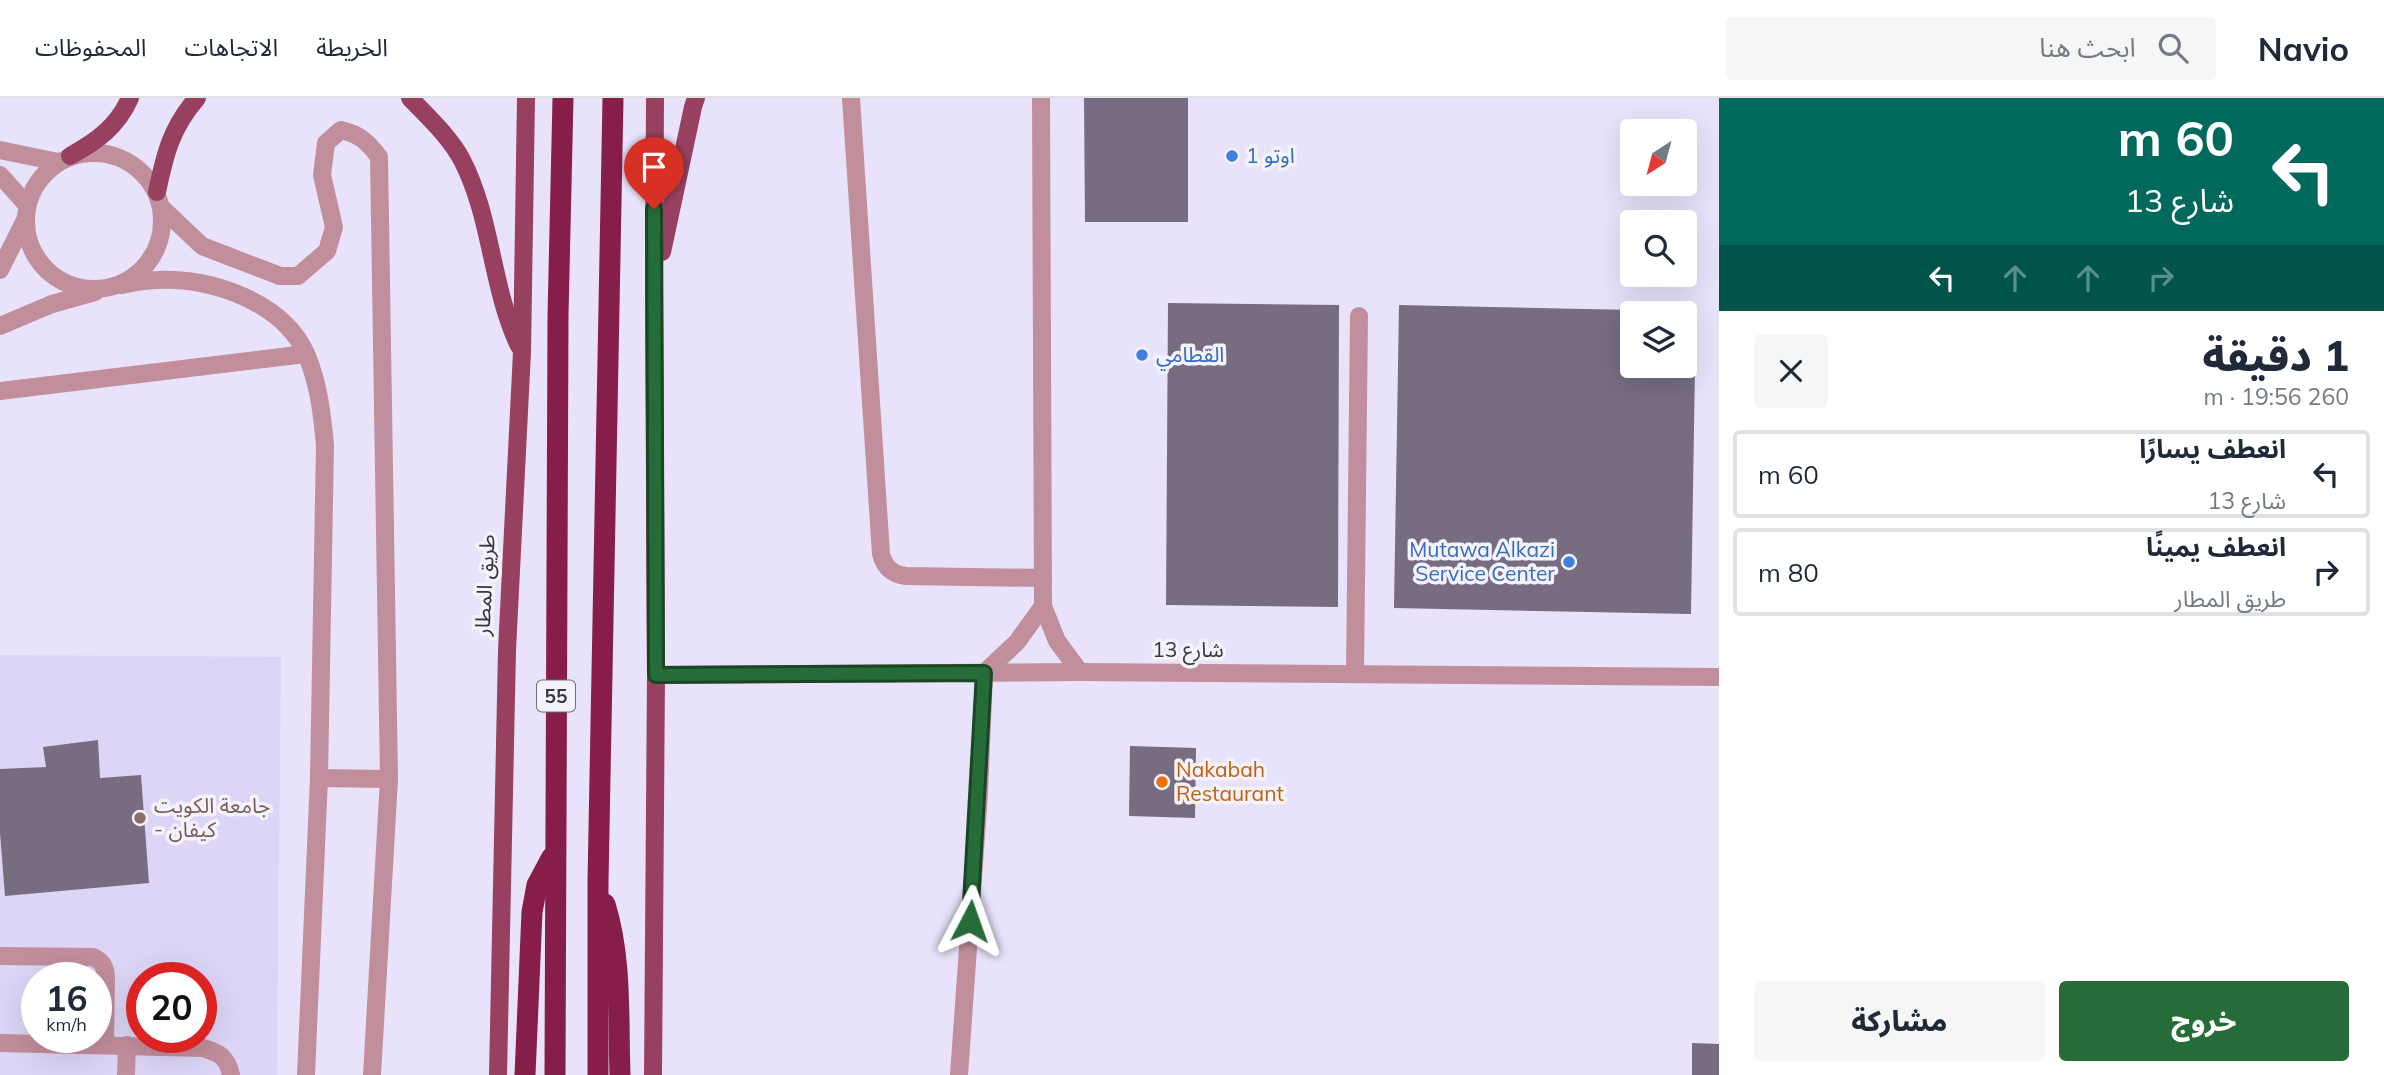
<!DOCTYPE html>
<html lang="ar">
<head>
<meta charset="utf-8">
<style>
  :root { --surface:#fff; --page:#f6f6f7; --text:#1f2937; --muted:#747a83; --line:#e0e1e3; --accent:#266c38 }
  body { margin:0; font-family:Mulish,"Noto Sans Arabic",sans-serif; background:var(--page); color:var(--text); direction:rtl; height:100vh; display:flex; flex-direction:column; font-size:26px; white-space:nowrap }
  * { box-sizing:border-box; margin:0 }
  p { font-size:23px; color:var(--muted) }
  .icon { flex:none; width:38px; height:38px; fill:none; stroke:currentColor; stroke-width:2; stroke-linecap:round; stroke-linejoin:round }
  .map { position:relative; flex:1; overflow:hidden; direction:ltr }
  .sheet { display:flex; flex-direction:column; background:var(--surface); width:665px }
  .sheet>* { flex:none }
  .banner { background:#00695c; color:#fff; overflow:hidden }
  .needle { width:46px; rotate:216deg }
  .controls { position:absolute; left:1620px; top:21px; display:grid; gap:14px }
  .controls a { display:grid; place-items:center; width:77px; height:77px; border-radius:7px; background:var(--surface); box-shadow:0 7px 28px #0002; font-size:35px }
  .speed { position:absolute; left:21px; top:864px; display:flex; gap:14px; font-size:35px; font-weight:700; text-align:center }
  .speed>* { display:grid; place-content:center; width:91px; height:91px; border-radius:50%; background:var(--surface); box-shadow:0 7px 28px #0002; line-height:1 }
  .speed small { font-size:18px; font-weight:400 }
  .speed .limit { border:10px solid #d22; background:#fff; color:#111 }
  .pin { position:absolute; display:grid; place-items:center; width:60px; height:60px; color:#fff; margin:-72px -30px; border-radius:50% 50% 50% 0; rotate:-45deg; box-shadow:0 0 7px #0007 }
  .pin .icon { rotate:45deg }
  .me { position:absolute; width:77px; margin:-38px; rotate:4deg; stroke-linejoin:round; filter:drop-shadow(0 0 5px #0008) }
  .turn { display:flex; align-items:center; gap:24px; height:147px; padding:0 35px; font-size:32px }
  .turn .icon { width:91px; height:91px; stroke-width:2.5 }
  .turn b { display:block; font-size:49px; line-height:60px }
  .lanes { display:flex; align-items:center; height:66px; padding:0 35px; background:#0003; justify-content:center; gap:35px; direction:ltr }
  .lanes .off { opacity:.35 }
  .round { display:grid; place-items:center; flex:none; width:74px; height:74px; border-radius:7px; background:var(--page) }
  .head { display:flex; align-items:center; justify-content:space-between; height:119px; padding:0 35px }
  h1 { font-size:42px; font-weight:800; line-height:52px }
  .button { display:flex; gap:14px; margin-top:auto; padding:14px 35px }
  .button a { flex:1; height:80px; border-radius:7px; background:var(--accent); color:#fff; font-size:28px; font-weight:800; line-height:80px; text-align:center }
  .button a+a { background:var(--page); color:var(--text) }
  ul { padding:0; list-style:none }
  li { display:flex; align-items:center; gap:21px; height:88px; margin:0 14px 10px; padding:0 21px; border:4px solid var(--line); border-radius:7px }
  li div { flex:1 }
  li b { display:block; font-size:26px }
  li em { font-style:normal }
  header { display:flex; align-items:center; gap:42px; box-sizing:border-box; height:98px; padding:0 35px; background:var(--surface); border-bottom:2px solid var(--line) }
  header strong { font-size:33px }
  nav { display:flex; gap:38px; margin-inline-start:auto; font-size:24px }
  .search { width:490px; height:63px; background:var(--page); display:flex; align-items:center; gap:18px; box-sizing:border-box; padding:0 24px; border-radius:7px; color:var(--muted); font-size:26px }
  main { display:flex; flex:1; min-height:0 }
  .map>svg:first-child { display:block }
  .built { fill:#ddd5f6; fill-rule:evenodd }
  .building { fill:#776c80 }
  .lines { fill:none; stroke-linecap:round; stroke-linejoin:round }
  .minor { stroke:#c18e9c; stroke-width:18 }
  .major { stroke:#98405f; stroke-width:18 }
  .highway { stroke:#871e49; stroke-width:21 }
  .route-casing { stroke:#194624; stroke-width:18 }
  .route { stroke:#266c38; stroke-width:12 }
  .shop-dot { fill:#3f7fe0; stroke:#f4f2fc; stroke-width:2.5 }
  .food-dot { fill:#e8710a; stroke:#f4f2fc; stroke-width:2.5 }
  .education-dot { fill:#8d6e63; stroke:#f4f2fc; stroke-width:2.5 }
  .labels { text-anchor:middle; stroke-width:7; stroke-linejoin:round; paint-order:stroke }
  .shield { fill:#f4f2fc; stroke:#706e78; stroke-width:2 }
  .shield-label { font-size:19px; font-weight:bold; fill:#383640 }
  .shop-label { font-size:21px; fill:#366cbe; stroke:#f4f2fc; text-anchor:start }
  .street-label { font-size:21px; fill:#383640; stroke:#f4f2fc }
  .food-label { font-size:21px; fill:#c56008; stroke:#f4f2fc; text-anchor:start }
  .education-label { font-size:21px; fill:#785e54; stroke:#f4f2fc; text-anchor:start }
</style>
</head>
<body>
<header>
<strong>Navio</strong>
<div class="search"><svg class="icon" aria-label="search" viewBox="0 0 24 24"><circle cx="10" cy="10" r="6"/><path d="M15 15l6 6"/></svg>ابحث هنا</div>
<nav><a>الخريطة</a><a>الاتجاهات</a><a>المحفوظات</a></nav>
</header>
<main>
<section class="sheet">
<div class="banner">
<div class="turn"><svg class="icon" aria-label="left" viewBox="0 0 24 24"><path d="M17 20v-9H6M10 6l-5 5 5 5"/></svg><div><b>60 m</b>شارع 13</div></div>
<div class="lanes"><svg class="icon" aria-label="left" viewBox="0 0 24 24"><path d="M17 20v-9H6M10 6l-5 5 5 5"/></svg><svg class="icon off" aria-label="ahead" viewBox="0 0 24 24"><path d="M12 20V5M6 11l6-6 6 6"/></svg><svg class="icon off" aria-label="ahead" viewBox="0 0 24 24"><path d="M12 20V5M6 11l6-6 6 6"/></svg><svg class="icon off" aria-label="right" viewBox="0 0 24 24"><path d="M7 20v-9h11M14 6l5 5-5 5"/></svg></div>
</div>
<div class="head"><div><h1>1 دقيقة</h1><p>260 m · 19:56</p></div><a class="round"><svg class="icon" aria-label="close" viewBox="0 0 24 24"><path d="M6 6l12 12M18 6L6 18"/></svg></a></div>
<ul>
<li><svg class="icon" aria-label="left" viewBox="0 0 24 24"><path d="M17 20v-9H6M10 6l-5 5 5 5"/></svg><div><b>انعطف يسارًا</b><p>شارع 13</p></div><em>60 m</em></li>
<li><svg class="icon" aria-label="right" viewBox="0 0 24 24"><path d="M7 20v-9h11M14 6l5 5-5 5"/></svg><div><b>انعطف يمينًا</b><p>طريق المطار</p></div><em>80 m</em></li>
</ul>
<div class="button"><a>خروج</a><a>مشاركة</a></div>
</section>
<div class="map">
<svg width="1719" height="977" viewBox="0 0 1719 977">
  <rect width="100%" height="100%" fill="#e8e2fb"/>
  <!-- built -->
  <path class="built" d="M0 557 281 559 277 977H0ZM37 880H96V940H37ZM142 880H201V940H142Z"/>
  <!-- building -->
  <g class="building">
    <polygon points="1084,0 1188,0 1188,124 1085,124"/>
    <polygon points="1168,205 1339,207 1338,509 1166,507"/>
    <polygon points="1399,207 1633,212 1633,268 1695,268 1691,516 1394,510"/>
    <polygon points="98,642 100,680 141,677 149,785 5,798 0,735 0,671 46,669 43,649"/>
    <polygon points="1130,648 1196,650 1195,720 1129,718"/>
    <polygon points="1692,945 1719,946 1719,977 1692,977"/>
  </g>
  <g class="lines">
    <!-- minor -->
    <g class="minor">
      <path d="M851 0 881 456C885 470 892 476 906 478L1043 480"/>
      <polyline points="1041,0 1043,508 1057,543 1080,574"/>
      <polyline points="0,52 58,64"/>
      <circle cx="94" cy="123" r="68"/>
      <polyline points="0,77 27,107"/>
      <path d="M162 110 202 148 280 178H298L327 153 334 129 322 77 326 45 341 32C359 36 368 44 379 59L389 681 372 977"/>
      <polyline points="0,172 26,120"/>
      <path d="M121 187C133 185 145 182 158 182 212 179 285 205 307 258 319 287 322 316 325 347L319 680 306 977"/>
      <polyline points="0,228 52,206 95,194"/>
      <polyline points="0,293 306,256"/>
      <polyline points="1355,575 1359,218"/>
      <polyline points="656,577 1080,574 1719,579"/>
      <polyline points="319,680 389,681"/>
      <path d="M0 858 93 859C102 863 105 868 106 878L105 947"/>
      <path d="M0 945 203 950C220 955 227 959 231 977"/>
      <polyline points="126,977 127,947"/>
      <polyline points="959,977 979,695 984,575 1017,544 1043,508"/>
    </g>
    <!-- major -->
    <g class="major">
      <path d="M410 0C428 19 449 38 462 62 492 120 491 189 519 248"/>
      <path d="M70 58C97 43 117 29 130 0"/>
      <path d="M157 94C165 56 171 30 197 0"/>
      <polyline points="662,154 693,9 696,0"/>
      <polyline points="498,977 507,552 522,254 526,0"/>
      <polyline points="653,977 656,577 654,192 655,0"/>
    </g>
    <!-- highway -->
    <g class="highway">
      <path d="M605 806C622 861 618 920 620 977"/>
      <polyline points="525,977 532,814 537,787 552,759"/>
      <polyline points="555,977 558,218 563,0"/>
      <polyline points="598,977 598,784 613,0"/>
    </g>
  </g>
  <g class="lines">
    <!-- route casing -->
    <g class="route-casing">
      <polyline id="route" points="654,111 656,577 984,575 970,823"/>
    </g>
    <!-- route -->
    <use href="#route" class="route"/>
  </g>
  <!-- markers -->
  <g class="shop-dot">
    <circle cx="1232" cy="58" r="7"/>
    <circle cx="1142" cy="257" r="7"/>
    <circle cx="1569" cy="464" r="7"/>
  </g>
  <circle class="food-dot" cx="1162" cy="684" r="7"/>
  <circle class="education-dot" cx="140" cy="720" r="7"/>
  <g class="labels">
    <!-- shield labels -->
    <rect class="shield" x="537" y="582.5" width="38" height="31" rx="5"/>
    <g class="shield-label">
      <text x="556" y="605">55</text>
    </g>
    <!-- shop labels -->
    <g class="shop-label">
      <text x="1246" y="65">اوتو 1</text>
      <text x="1156" y="264">القطامي</text>
      <text x="1555" y="459" text-anchor="end">Mutawa Alkazi<tspan x="1555" dy="24">Service Center</tspan></text>
    </g>
    <!-- street labels -->
    <g class="street-label">
      <text transform="translate(485 487) rotate(-87)" y="7">طريق المطار</text>
      <text x="1188" y="559">شارع 13</text>
    </g>
    <!-- food labels -->
    <g class="food-label">
      <text x="1176" y="679">Nakabah<tspan x="1176" dy="24">Restaurant</tspan></text>
    </g>
    <!-- education labels -->
    <g class="education-label">
      <text x="154" y="715">جامعة الكويت<tspan x="154" dy="24">- كيفان</tspan></text>
    </g>
  </g>
</svg>
<div class="controls">
<a><svg class="needle" viewBox="-14 -14 28 28"><path d="M0-13l5 13h-10z" fill="#e53935"/><path d="M0 13l5-13h-10z" fill="#747a83"/></svg></a>
<a><svg class="icon" aria-label="search" viewBox="0 0 24 24"><circle cx="10" cy="10" r="6"/><path d="M15 15l6 6"/></svg></a>
<a><svg class="icon" aria-label="layers" viewBox="0 0 24 24"><path d="M12 4l9 5-9 5-9-5zM3 14l9 5 9-5"/></svg></a>
</div>
<div class="speed"><div>16<small>km/h</small></div><div class="limit">20</div></div>
<div class="pin" style="left:654px;top:111px;background:#d93025"><svg class="icon" aria-label="arrive" viewBox="0 0 24 24"><path d="M6 21V4h12l-3 4 3 4H6"/></svg></div>
<svg class="me" style="left:970px;top:823px" viewBox="-20 -20 40 40"><path d="M0-17L14 15 0 8-14 15z" fill="#266c38" stroke="#fff" stroke-width="4"/></svg>
</div>
</main>
</body>
</html>
